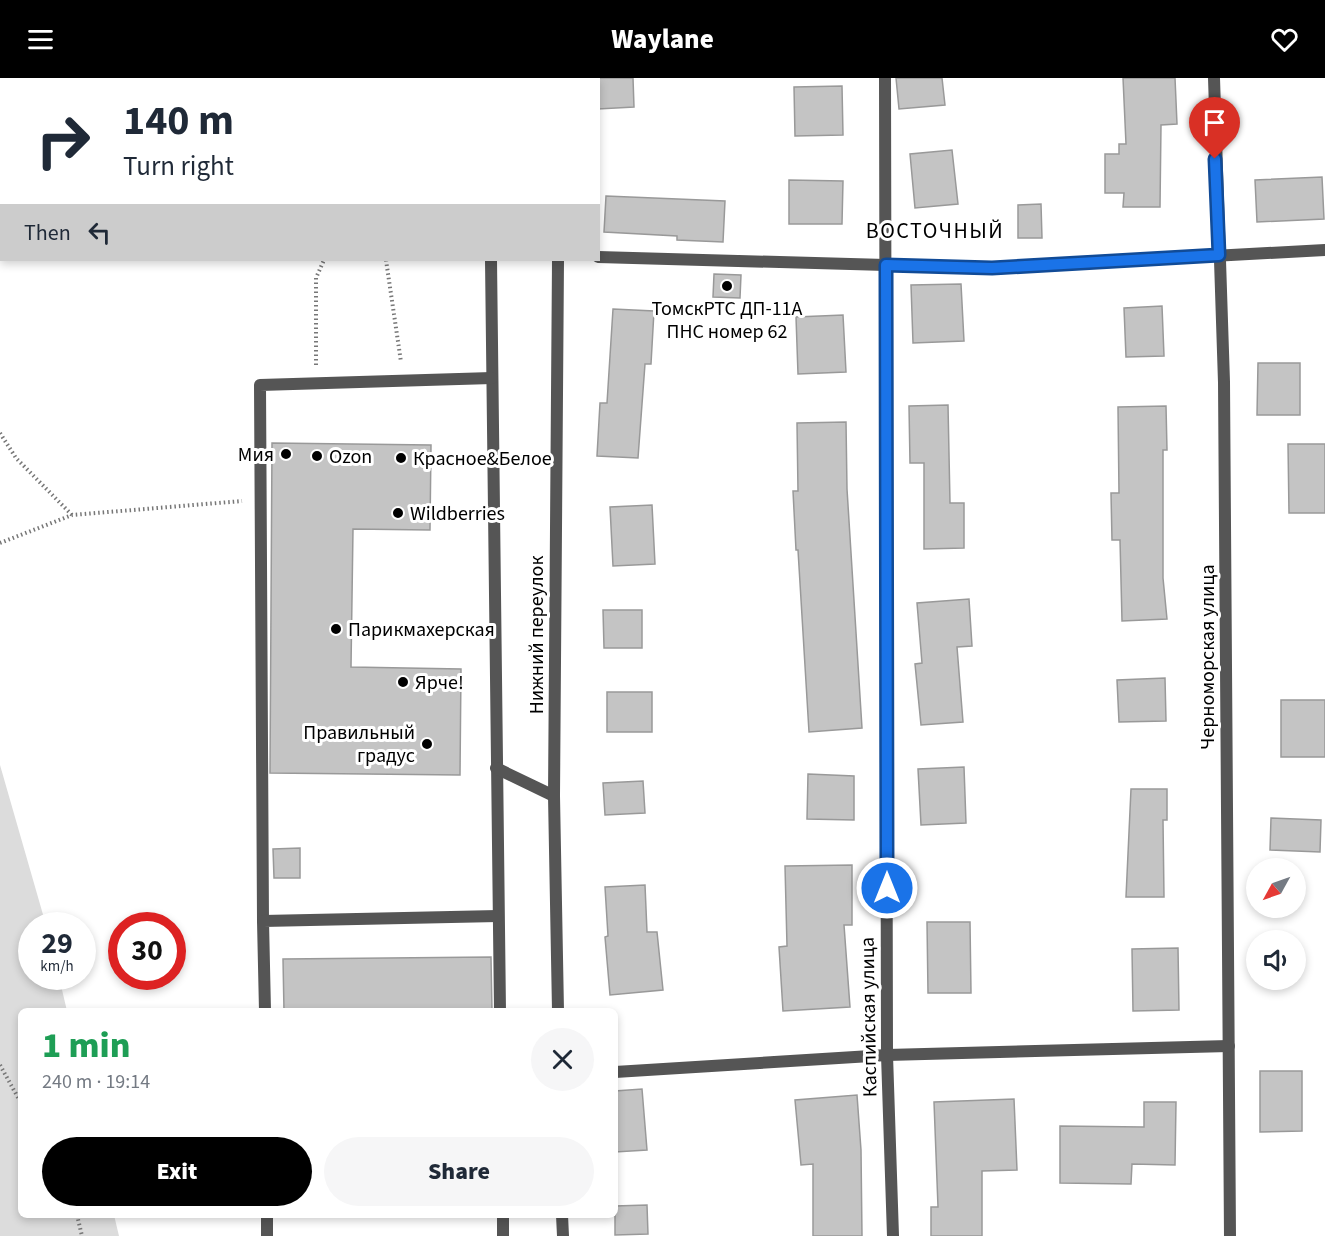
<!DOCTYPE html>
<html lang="en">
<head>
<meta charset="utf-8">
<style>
  :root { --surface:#fff; --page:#f6f6f7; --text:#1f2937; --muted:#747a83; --accent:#000 }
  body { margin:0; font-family:"Source Sans 3",sans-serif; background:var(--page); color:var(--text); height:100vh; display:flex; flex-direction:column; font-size:22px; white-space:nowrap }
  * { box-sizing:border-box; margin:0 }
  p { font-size:20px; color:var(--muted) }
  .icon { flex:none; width:33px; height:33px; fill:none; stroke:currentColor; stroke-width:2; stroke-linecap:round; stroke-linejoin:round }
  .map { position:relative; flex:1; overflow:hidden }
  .panel { position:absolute; left:18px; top:930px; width:600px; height:210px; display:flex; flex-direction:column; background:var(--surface); border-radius:9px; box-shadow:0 3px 9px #0003 }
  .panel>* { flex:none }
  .top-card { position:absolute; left:0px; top:0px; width:600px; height:183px; box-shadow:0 3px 9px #0003; background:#fff; color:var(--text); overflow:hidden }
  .needle { width:39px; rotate:230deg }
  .controls { position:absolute; left:1246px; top:780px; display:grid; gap:12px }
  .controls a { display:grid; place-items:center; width:60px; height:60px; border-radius:50%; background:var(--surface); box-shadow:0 3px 9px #0003; font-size:30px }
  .speed { position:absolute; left:18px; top:834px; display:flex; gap:12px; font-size:30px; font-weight:700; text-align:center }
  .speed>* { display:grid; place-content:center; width:78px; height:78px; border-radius:50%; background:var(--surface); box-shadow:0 3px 9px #0003; line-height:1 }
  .speed small { font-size:15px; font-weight:400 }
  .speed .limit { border:9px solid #d22; background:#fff; color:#111 }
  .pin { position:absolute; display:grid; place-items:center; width:51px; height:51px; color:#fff; margin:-62px -26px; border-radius:50% 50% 50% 0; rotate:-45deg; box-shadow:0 0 6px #0007 }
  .pin .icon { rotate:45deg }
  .me { position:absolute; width:66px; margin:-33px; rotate:0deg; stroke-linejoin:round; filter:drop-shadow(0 0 4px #0008) }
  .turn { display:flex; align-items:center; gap:21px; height:126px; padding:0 24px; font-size:27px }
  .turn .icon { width:78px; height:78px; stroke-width:2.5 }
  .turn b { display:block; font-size:42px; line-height:51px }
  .then { display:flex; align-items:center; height:57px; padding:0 24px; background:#0003; gap:12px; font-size:22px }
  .round { display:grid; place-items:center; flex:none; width:63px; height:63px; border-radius:32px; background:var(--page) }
  .headline { display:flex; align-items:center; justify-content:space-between; height:102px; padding:0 24px }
  h1 { font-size:36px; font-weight:800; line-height:45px; color:#1e9e55 }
  .action { display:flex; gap:12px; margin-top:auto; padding:12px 24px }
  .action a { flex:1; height:69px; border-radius:36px; background:var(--accent); color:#fff; font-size:24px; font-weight:800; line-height:69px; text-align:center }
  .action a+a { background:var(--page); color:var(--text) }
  header { display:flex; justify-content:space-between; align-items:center; height:78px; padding:0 24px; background:var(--accent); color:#fff; font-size:27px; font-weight:800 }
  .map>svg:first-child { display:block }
  .pitch { fill:#dcdcdc }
  .building { fill:#c4c4c4; stroke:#999; stroke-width:1.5 }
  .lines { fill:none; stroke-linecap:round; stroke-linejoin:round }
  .path { stroke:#777; stroke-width:4; stroke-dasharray:1.5 3; stroke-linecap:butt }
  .service { stroke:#555; stroke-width:12 }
  .minor { stroke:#555; stroke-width:12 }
  .route-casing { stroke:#114b97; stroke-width:15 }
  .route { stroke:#1a73e8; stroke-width:10 }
  .poi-dot { fill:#000; stroke:#fff; stroke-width:2 }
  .labels { text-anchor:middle; stroke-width:6; stroke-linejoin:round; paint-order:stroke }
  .poi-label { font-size:20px; fill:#000; stroke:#fff; text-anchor:start }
  .street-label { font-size:20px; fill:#000; stroke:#fff }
  .quarter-label { font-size:22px; letter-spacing:1.5px; fill:#000; stroke:#fff }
</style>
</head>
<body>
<header><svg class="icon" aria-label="menu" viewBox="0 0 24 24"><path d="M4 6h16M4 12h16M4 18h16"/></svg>Waylane<svg class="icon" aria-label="heart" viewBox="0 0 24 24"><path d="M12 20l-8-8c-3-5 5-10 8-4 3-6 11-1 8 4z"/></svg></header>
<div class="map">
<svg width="1325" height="1158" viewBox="0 0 1325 1158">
  <rect width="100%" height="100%" fill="#fff"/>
  <!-- pitch -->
  <polygon class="pitch" points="0,687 46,847 32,848 32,898 59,899 67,933 21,933 21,1137 114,1137 119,1158 0,1158"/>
  <!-- building -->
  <g class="building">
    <polygon points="598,0 633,0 634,29 598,31"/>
    <polygon points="896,0 942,0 945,27 899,31"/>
    <polygon points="1123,0 1175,0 1177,46 1161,47 1160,129 1123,129 1124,115 1105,115 1105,76 1119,76 1119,66 1126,66"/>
    <polygon points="842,8 843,57 795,58 794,9"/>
    <polygon points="952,72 958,126 915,130 910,76"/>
    <polygon points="1322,99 1324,141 1257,144 1255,102"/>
    <polygon points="789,102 843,103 842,146 789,146"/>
    <polygon points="606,118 725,123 723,164 677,162 677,158 604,154"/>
    <polygon points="1041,126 1042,160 1018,160 1018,127"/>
    <polygon points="714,196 741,197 740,220 713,219"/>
    <polygon points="961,206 964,263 913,265 911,207"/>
    <polygon points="1162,228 1164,278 1126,279 1124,230"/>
    <polygon points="613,231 654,233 651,286 645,286 638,380 597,378 600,325 607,325"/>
    <polygon points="843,237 846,294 798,296 796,239"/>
    <polygon points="1258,285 1300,285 1300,337 1257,337"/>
    <polygon points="948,327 950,425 964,425 964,470 924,471 924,385 910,385 909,328"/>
    <polygon points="1166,328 1167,372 1163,372 1163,500 1167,541 1122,543 1120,462 1112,462 1111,415 1119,415 1118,329"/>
    <polygon points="846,344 847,411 862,650 809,654 798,472 796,472 793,413 798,413 797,345"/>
    <polygon points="272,365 431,367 430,452 353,451 351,589 461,591 460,697 270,695"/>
    <polygon points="1288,366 1325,366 1325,435 1289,435"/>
    <polygon points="652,427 655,486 613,488 610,429"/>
    <polygon points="969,521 972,568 957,569 963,644 921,647 915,586 922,585 917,525"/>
    <polygon points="603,532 642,532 642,570 604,570"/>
    <polygon points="1165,600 1166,643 1119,644 1117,602"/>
    <rect x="607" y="614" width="45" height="40"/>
    <rect x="1281" y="622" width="44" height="57"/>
    <polygon points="964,689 966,745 921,747 918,691"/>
    <polygon points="808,696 854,698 854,742 807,741"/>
    <polygon points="643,703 645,735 605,737 603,705"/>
    <polygon points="1131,711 1167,711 1167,742 1163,742 1164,819 1126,819"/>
    <polygon points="1271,740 1321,742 1320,774 1270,772"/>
    <polygon points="300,770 300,800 274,800 273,771"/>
    <polygon points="852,787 852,847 844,847 850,929 783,933 779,869 787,868 785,788"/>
    <polygon points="645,807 647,854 657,854 663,912 610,917 605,859 608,858 605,809"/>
    <polygon points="927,844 970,844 971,915 928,915"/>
    <polygon points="1178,870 1179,932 1133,933 1132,871"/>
    <polygon points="491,879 492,933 284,933 283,881"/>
    <polygon points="1260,993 1302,993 1302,1053 1260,1054"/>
    <polygon points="642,1011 647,1072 615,1074 615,1013"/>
    <polygon points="857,1017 861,1072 862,1158 813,1158 813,1086 801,1087 795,1022"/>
    <polygon points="1014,1021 1017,1092 982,1093 982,1158 931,1158 931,1129 938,1129 934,1024"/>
    <polygon points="1144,1024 1176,1024 1175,1087 1132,1086 1131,1106 1060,1105 1060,1048 1144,1049"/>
    <polygon points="647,1127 648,1156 615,1157 615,1128"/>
  </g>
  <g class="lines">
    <!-- path -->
    <g class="path">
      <polyline points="328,0 329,2"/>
      <polyline points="359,0 359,2"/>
      <polyline points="386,182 401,284"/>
      <polyline points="316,287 316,200 324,182"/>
      <polyline points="0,355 16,380 72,437"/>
      <polyline points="0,465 72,437 242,423"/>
      <polyline points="0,987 21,1025"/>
      <polyline points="77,1137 82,1158"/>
    </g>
    <!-- service -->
    <g class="service">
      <polyline points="488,0 488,2"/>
      <polyline points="491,182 500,933"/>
      <polyline points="496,690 554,718"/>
      <polyline points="263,843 260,307 492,300"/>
      <polyline points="265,933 263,843 498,838"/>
      <polyline points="267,1137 267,1158"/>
      <polyline points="503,1137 503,1158"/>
    </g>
    <!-- minor -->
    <g class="minor">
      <polyline points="544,0 544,2"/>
      <polyline points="885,0 887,977 893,1158"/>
      <polyline points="1214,0 1224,304 1230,1158"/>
      <polyline points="598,179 992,190 1325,172"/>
      <polyline points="558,182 554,718 558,933"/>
      <polyline points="615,994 887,977 1229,968"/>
      <polyline points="562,1137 563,1158"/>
    </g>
  </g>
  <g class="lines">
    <!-- route casing -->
    <g class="route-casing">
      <polyline id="route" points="887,810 886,187 992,190 1219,177 1215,81"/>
    </g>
    <!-- route -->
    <use href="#route" class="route"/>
  </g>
  <!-- markers -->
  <g class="poi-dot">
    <circle cx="727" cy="208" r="6"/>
    <circle cx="286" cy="376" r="6"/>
    <circle cx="317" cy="378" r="6"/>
    <circle cx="401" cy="380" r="6"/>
    <circle cx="398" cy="435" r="6"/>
    <circle cx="336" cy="551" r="6"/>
    <circle cx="403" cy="604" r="6"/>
    <circle cx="427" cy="666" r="6"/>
  </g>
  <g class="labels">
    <!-- poi labels -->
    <g class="poi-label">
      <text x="727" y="237" text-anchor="middle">ТомскРТС ДП-11А<tspan x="727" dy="23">ПНС номер 62</tspan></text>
      <text x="274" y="383" text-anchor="end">Мия</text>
      <text x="329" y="385">Ozon</text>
      <text x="413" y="387">Красное&amp;Белое</text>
      <text x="410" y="442">Wildberries</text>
      <text x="348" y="558">Парикмахерская</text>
      <text x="415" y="611">Ярче!</text>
      <text x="415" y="661" text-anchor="end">Правильный<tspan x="415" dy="23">градус</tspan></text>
    </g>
    <!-- street labels -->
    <g class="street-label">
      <text transform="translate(536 557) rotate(-90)" y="7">Нижний переулок</text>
      <text transform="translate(1207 579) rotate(-90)" y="7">Черноморская улица</text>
      <text transform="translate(868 939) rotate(-91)" y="7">Каспийская улица</text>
    </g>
    <!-- quarter labels -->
    <g class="quarter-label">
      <text x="935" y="160">ВОСТОЧНЫЙ</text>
    </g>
  </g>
</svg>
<div class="controls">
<a><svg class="needle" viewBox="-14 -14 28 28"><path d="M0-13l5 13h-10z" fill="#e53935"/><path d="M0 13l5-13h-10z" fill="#747a83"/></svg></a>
<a><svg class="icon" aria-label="sound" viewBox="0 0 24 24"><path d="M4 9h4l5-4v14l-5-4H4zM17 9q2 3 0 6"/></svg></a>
</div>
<div class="speed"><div>29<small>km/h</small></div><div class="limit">30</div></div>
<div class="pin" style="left:1215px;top:81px;background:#d93025"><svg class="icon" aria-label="arrive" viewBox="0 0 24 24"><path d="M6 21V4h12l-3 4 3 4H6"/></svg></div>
<svg class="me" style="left:887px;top:810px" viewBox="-20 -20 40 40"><circle r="17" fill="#1a73e8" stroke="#fff" stroke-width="3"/><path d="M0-11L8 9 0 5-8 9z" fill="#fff"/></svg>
<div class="top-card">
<div class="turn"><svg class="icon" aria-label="right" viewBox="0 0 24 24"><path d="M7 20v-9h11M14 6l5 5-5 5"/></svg><div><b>140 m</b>Turn right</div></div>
<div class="then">Then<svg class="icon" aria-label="left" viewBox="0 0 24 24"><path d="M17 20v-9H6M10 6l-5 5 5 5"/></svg></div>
</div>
<section class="panel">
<div class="headline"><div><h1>1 min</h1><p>240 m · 19:14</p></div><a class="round"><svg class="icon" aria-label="close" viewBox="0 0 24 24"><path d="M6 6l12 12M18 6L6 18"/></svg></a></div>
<div class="action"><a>Exit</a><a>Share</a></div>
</section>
</div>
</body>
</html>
